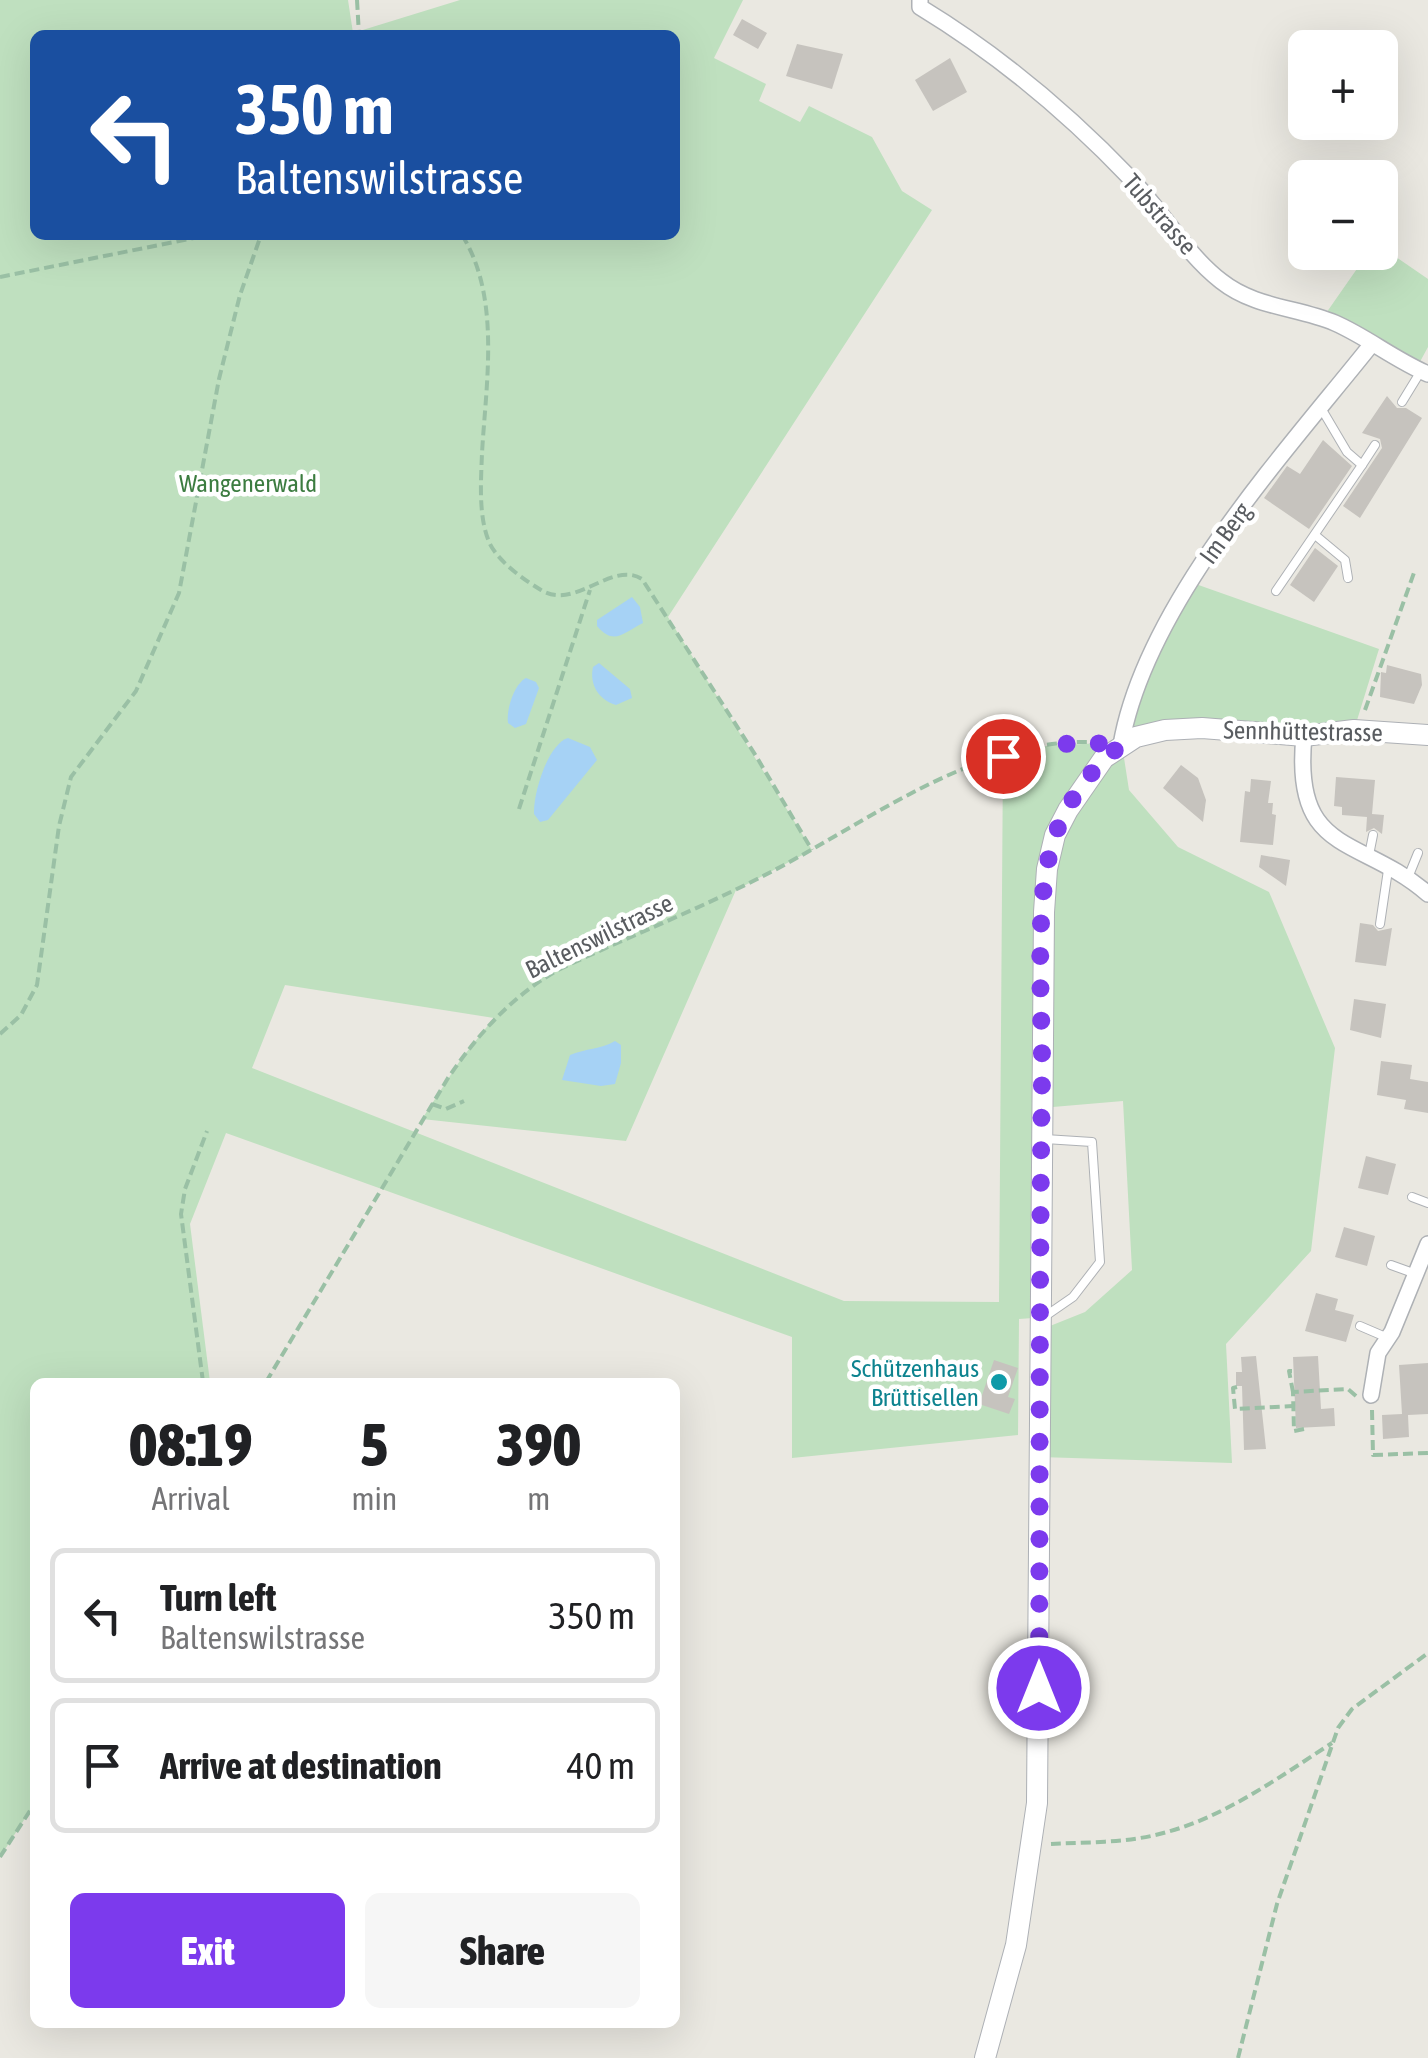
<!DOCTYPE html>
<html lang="en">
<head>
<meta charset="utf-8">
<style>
  :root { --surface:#fff; --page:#f6f6f6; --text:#202124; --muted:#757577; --line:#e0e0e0; --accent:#7c3aed }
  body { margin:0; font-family:"Asap Condensed",sans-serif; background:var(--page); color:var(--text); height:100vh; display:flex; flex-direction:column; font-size:38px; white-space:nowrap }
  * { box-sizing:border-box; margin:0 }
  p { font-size:32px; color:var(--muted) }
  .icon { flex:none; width:55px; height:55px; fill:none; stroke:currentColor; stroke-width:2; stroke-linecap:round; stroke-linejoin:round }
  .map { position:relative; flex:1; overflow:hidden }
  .drawer { position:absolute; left:30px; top:1378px; width:650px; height:650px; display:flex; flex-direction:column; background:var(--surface); border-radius:15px; box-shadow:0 10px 40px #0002 }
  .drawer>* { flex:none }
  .hud { position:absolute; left:30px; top:30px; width:650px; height:210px; border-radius:15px; box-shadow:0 10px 40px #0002; background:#1a4fa0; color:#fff; overflow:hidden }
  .buttons { position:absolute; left:1288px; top:30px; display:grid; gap:20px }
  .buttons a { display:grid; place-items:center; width:110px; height:110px; border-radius:15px; background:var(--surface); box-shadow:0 10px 40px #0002; font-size:50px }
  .pin { position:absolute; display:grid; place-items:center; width:85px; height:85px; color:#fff; margin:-42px; border:5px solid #fff; border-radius:50%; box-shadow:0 2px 10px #0007 }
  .me { position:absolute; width:110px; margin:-55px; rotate:0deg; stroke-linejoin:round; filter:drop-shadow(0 0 8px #0008) }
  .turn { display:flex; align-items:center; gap:35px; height:210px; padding:0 40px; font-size:45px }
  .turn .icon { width:130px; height:130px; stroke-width:2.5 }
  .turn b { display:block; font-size:70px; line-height:85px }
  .eta { display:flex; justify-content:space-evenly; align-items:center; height:170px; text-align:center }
  .eta b { font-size:60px; font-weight:800; line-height:70px }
  .button { display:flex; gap:20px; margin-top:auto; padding:20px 40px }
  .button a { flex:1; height:115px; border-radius:15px; background:var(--accent); color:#fff; font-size:40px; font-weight:800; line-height:115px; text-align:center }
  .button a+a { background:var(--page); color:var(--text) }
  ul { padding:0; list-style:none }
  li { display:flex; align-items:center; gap:30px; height:135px; margin:0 20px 15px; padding:0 20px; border:5px solid var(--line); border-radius:15px }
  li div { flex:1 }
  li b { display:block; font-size:38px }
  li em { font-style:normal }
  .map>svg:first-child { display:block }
  .green { fill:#bfe0bf; fill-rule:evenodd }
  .water { fill:#a6d2f5 }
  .building { fill:#c6c3be }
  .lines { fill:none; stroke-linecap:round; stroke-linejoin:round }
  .lane-casing { stroke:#aeb1b5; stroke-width:10 }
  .street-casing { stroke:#aeb1b5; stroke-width:18 }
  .secondary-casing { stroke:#adb0b5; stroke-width:22 }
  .path { stroke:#9ac0a5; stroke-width:4; stroke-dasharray:10 5; stroke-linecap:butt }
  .lane { stroke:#fff; stroke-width:8 }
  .street { stroke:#fff; stroke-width:15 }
  .secondary { stroke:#fff; stroke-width:20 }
  .route { stroke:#7c3aed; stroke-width:18; stroke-dasharray:0 32.4 }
  .culture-dot { fill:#0f9aa8; stroke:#fff; stroke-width:4 }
  .labels { text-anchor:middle; stroke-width:9; stroke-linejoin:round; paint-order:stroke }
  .street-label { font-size:25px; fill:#595c60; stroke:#fff }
  .park-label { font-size:25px; fill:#3c7c40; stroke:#fff }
  .culture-label { font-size:25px; fill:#0d838f; stroke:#fff; text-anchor:end }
</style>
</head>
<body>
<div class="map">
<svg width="1428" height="2058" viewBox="0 0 1428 2058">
  <rect width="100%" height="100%" fill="#eae8e1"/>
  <!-- green -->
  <g class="green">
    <path d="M0 0H348L353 33 460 0H743L714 58 766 84 759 101 800 122 809 106 872 137 902 191 932 210 668 617 812 850 736 890 626 1141 422 1119 461 1059 494 1018 285 985 252 1068 844 1301 999 1302 1003 756 1046 746 1102 743 1048 829 1034 911 1033 1318 1019 1319 1018 1435 792 1458V1337L226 1133 190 1224 210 1382H35V1803L0 1857ZM35 35H675V235H35Z"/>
    <polygon points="1380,246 1428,279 1428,347 1416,369 1322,319 1368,253 1380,252"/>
    <polygon points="1190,582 1379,649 1354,730 1202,728 1122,745 1129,790 1178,847 1269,892 1335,1048 1311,1251 1226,1344 1232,1463 1040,1457 1040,1330 1085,1312 1132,1270 1123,1101 1041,1108 1047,869 1125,725"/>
  </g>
  <!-- water -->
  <g class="water">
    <path d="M632 597 640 607 643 623C623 633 614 646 597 626V620Z"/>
    <path d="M599 663 630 689 632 698 616 705C599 700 589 685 593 667Z"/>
    <path d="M526 678 536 682 539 688 526 724 515 728 508 723C506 710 514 684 526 678Z"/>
    <path d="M568 738 590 747 597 760 548 820 540 822 534 814C533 793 548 744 568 738Z"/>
    <path d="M615 1041 621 1045V1063L615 1084 601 1086 562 1080 570 1055C587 1048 599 1050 615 1041Z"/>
  </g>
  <!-- building -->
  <g class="building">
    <polygon points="742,19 767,33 758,49 733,35"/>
    <polygon points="797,44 843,54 832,89 786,76"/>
    <polygon points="950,58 967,92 933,111 915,80"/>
    <polygon points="1387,396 1397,408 1406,408 1422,418 1360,518 1343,506 1382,448 1380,439 1362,433"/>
    <polygon points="1323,440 1352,466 1309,529 1264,498 1287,466 1300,474"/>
    <polygon points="1315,548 1338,566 1314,602 1290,585"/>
    <polygon points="1387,665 1421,674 1422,685 1414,704 1380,697 1381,672 1386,673"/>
    <polygon points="1181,765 1198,778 1206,800 1203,822 1163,788"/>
    <polygon points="1336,777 1375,780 1372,814 1384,815 1382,834 1374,828 1366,832 1367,817 1342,815 1342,807 1334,806"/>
    <polygon points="1251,779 1271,781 1268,803 1273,803 1272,814 1276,815 1273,845 1240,842 1245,791 1250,792"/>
    <polygon points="1261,855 1290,860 1286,886 1259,867"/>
    <polygon points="1360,923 1373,925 1378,931 1392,928 1386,966 1355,962"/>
    <polygon points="1354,999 1386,1004 1381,1038 1350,1030"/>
    <polygon points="1381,1061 1412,1065 1410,1079 1428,1082 1428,1113 1404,1109 1406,1100 1377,1095"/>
    <polygon points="1366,1156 1396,1164 1388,1195 1358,1188"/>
    <polygon points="1344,1227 1375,1236 1367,1266 1335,1257"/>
    <polygon points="1316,1293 1338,1299 1335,1310 1354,1315 1346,1342 1305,1331"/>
    <polygon points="1256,1356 1266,1449 1244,1450 1242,1386 1236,1386 1236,1372 1242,1372 1241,1357"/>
    <polygon points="1318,1356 1321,1409 1334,1408 1335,1426 1296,1428 1293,1357"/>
    <polygon points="994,1360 1018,1368 1008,1397 1015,1399 1009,1414 979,1404"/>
    <polygon points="1428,1363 1428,1414 1408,1415 1409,1437 1383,1439 1382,1415 1402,1414 1399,1365"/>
  </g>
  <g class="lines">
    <!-- lane casing -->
    <g class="lane-casing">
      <g id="lane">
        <polyline points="1402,402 1421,371"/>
        <polyline points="1362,465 1375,445"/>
        <polyline points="1315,535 1345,560 1348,578"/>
        <polyline points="1276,591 1362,465 1347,452 1321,408"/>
        <polyline points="1369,855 1373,835"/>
        <polyline points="1407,880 1418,853"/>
        <polyline points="1380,924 1388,870"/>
        <polyline points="1412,1197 1428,1203"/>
        <polyline points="1391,1265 1416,1274"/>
        <polyline points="1044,1317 1073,1297 1100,1262 1092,1142 1045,1139"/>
        <polyline points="1360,1326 1388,1338"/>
      </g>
    </g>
    <!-- street casing -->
    <g class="street-casing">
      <g id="street">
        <path d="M920 0V7C999 55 1067 112 1131 179 1162 211 1186 254 1221 281 1255 308 1297 307 1335 323 1367 337 1395 360 1428 374"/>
        <path d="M1304 736C1292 857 1360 835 1428 894"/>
        <path d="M1121 745C1145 605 1284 454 1371 345"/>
        <polyline points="1371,1395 1378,1353 1392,1332 1428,1244"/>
      </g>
    </g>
    <!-- secondary casing -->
    <g class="secondary-casing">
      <polyline id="secondary" points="985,2058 1016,1945 1037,1803 1044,912 1047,869 1055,835 1068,810 1104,758 1136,737 1165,730 1202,728 1304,736 1354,730 1428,735"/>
    </g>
    <!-- path -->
    <g class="path">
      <polyline points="357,0 359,35"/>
      <path d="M462 235C501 297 486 383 482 453 481 481 478 518 490 544 499 562 524 580 541 590 575 611 612 560 642 579L756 756 812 850"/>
      <polyline points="0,277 209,235"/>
      <polyline points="1365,710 1415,570"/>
      <polyline points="519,809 590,590"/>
      <polyline points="0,1034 21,1015 37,985 59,826 71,777 136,691 179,593 219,379 240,295 261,235"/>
      <polyline points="432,1104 446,1109 464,1101"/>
      <polyline points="1292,1371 1289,1371 1293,1392"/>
      <polyline points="203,1382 181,1214 185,1189 207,1131"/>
      <path d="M266 1382 448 1078C478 1034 512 996 558 970 625 938 695 911 761 877 865 825 970 739 1092 742"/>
      <polyline points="1237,1387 1233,1388 1235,1409 1293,1406"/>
      <polyline points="1372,1410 1373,1455 1428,1453"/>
      <polyline points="1304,1429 1294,1431 1293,1392 1348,1389 1356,1396"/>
      <path d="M1051 1844C1089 1842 1130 1843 1167 1832 1226 1816 1281 1776 1332 1743"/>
      <polyline points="0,1857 35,1803"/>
      <polyline points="1238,2058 1277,1904 1338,1728 1352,1709 1428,1653"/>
    </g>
    <!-- lane -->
    <use href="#lane" class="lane"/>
    <!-- street -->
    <use href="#street" class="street"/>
    <!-- secondary -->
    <use href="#secondary" class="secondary"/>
  </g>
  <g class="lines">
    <!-- route -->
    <path class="route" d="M1003 756 1076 742 1122 745C1093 765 1066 803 1055 836 1032 900 1043 1009 1042 1078 1039 1281 1040 1484 1039 1688"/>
  </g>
  <!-- markers -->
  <circle class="culture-dot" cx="999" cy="1382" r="10"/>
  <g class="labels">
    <!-- street labels -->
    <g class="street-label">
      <text transform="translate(1160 214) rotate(49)" y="9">Tubstrasse</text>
      <text transform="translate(1225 533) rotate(-54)" y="9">Im Berg</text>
      <text transform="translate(1303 731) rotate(1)" y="9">Sennhüttestrasse</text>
      <text transform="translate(599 936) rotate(-26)" y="9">Baltenswilstrasse</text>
    </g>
    <!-- park labels -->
    <g class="park-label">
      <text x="248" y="492">Wangenerwald</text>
    </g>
    <!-- culture labels -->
    <g class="culture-label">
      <text x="979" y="1377">Schützenhaus<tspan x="979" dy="29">Brüttisellen</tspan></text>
    </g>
  </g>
</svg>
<div class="buttons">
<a>+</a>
<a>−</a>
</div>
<div class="pin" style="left:1003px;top:756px;background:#d93025"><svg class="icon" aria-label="arrive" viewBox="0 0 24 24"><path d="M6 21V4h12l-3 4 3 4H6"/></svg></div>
<svg class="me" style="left:1039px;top:1688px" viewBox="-20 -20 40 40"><circle r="17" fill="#7c3aed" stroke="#fff" stroke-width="3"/><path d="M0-11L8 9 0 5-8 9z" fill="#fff"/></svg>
<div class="hud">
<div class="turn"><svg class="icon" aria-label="left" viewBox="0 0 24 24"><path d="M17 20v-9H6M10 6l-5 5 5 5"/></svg><div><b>350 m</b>Baltenswilstrasse</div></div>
</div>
<section class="drawer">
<div class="eta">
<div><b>08:19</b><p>Arrival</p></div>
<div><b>5</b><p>min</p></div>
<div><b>390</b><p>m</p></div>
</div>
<ul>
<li><svg class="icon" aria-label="left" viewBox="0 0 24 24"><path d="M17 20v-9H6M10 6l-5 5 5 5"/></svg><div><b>Turn left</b><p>Baltenswilstrasse</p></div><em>350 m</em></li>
<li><svg class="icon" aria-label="arrive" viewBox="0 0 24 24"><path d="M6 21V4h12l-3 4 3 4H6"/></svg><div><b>Arrive at destination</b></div><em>40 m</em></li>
</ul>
<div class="button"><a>Exit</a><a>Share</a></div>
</section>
</div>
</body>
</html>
